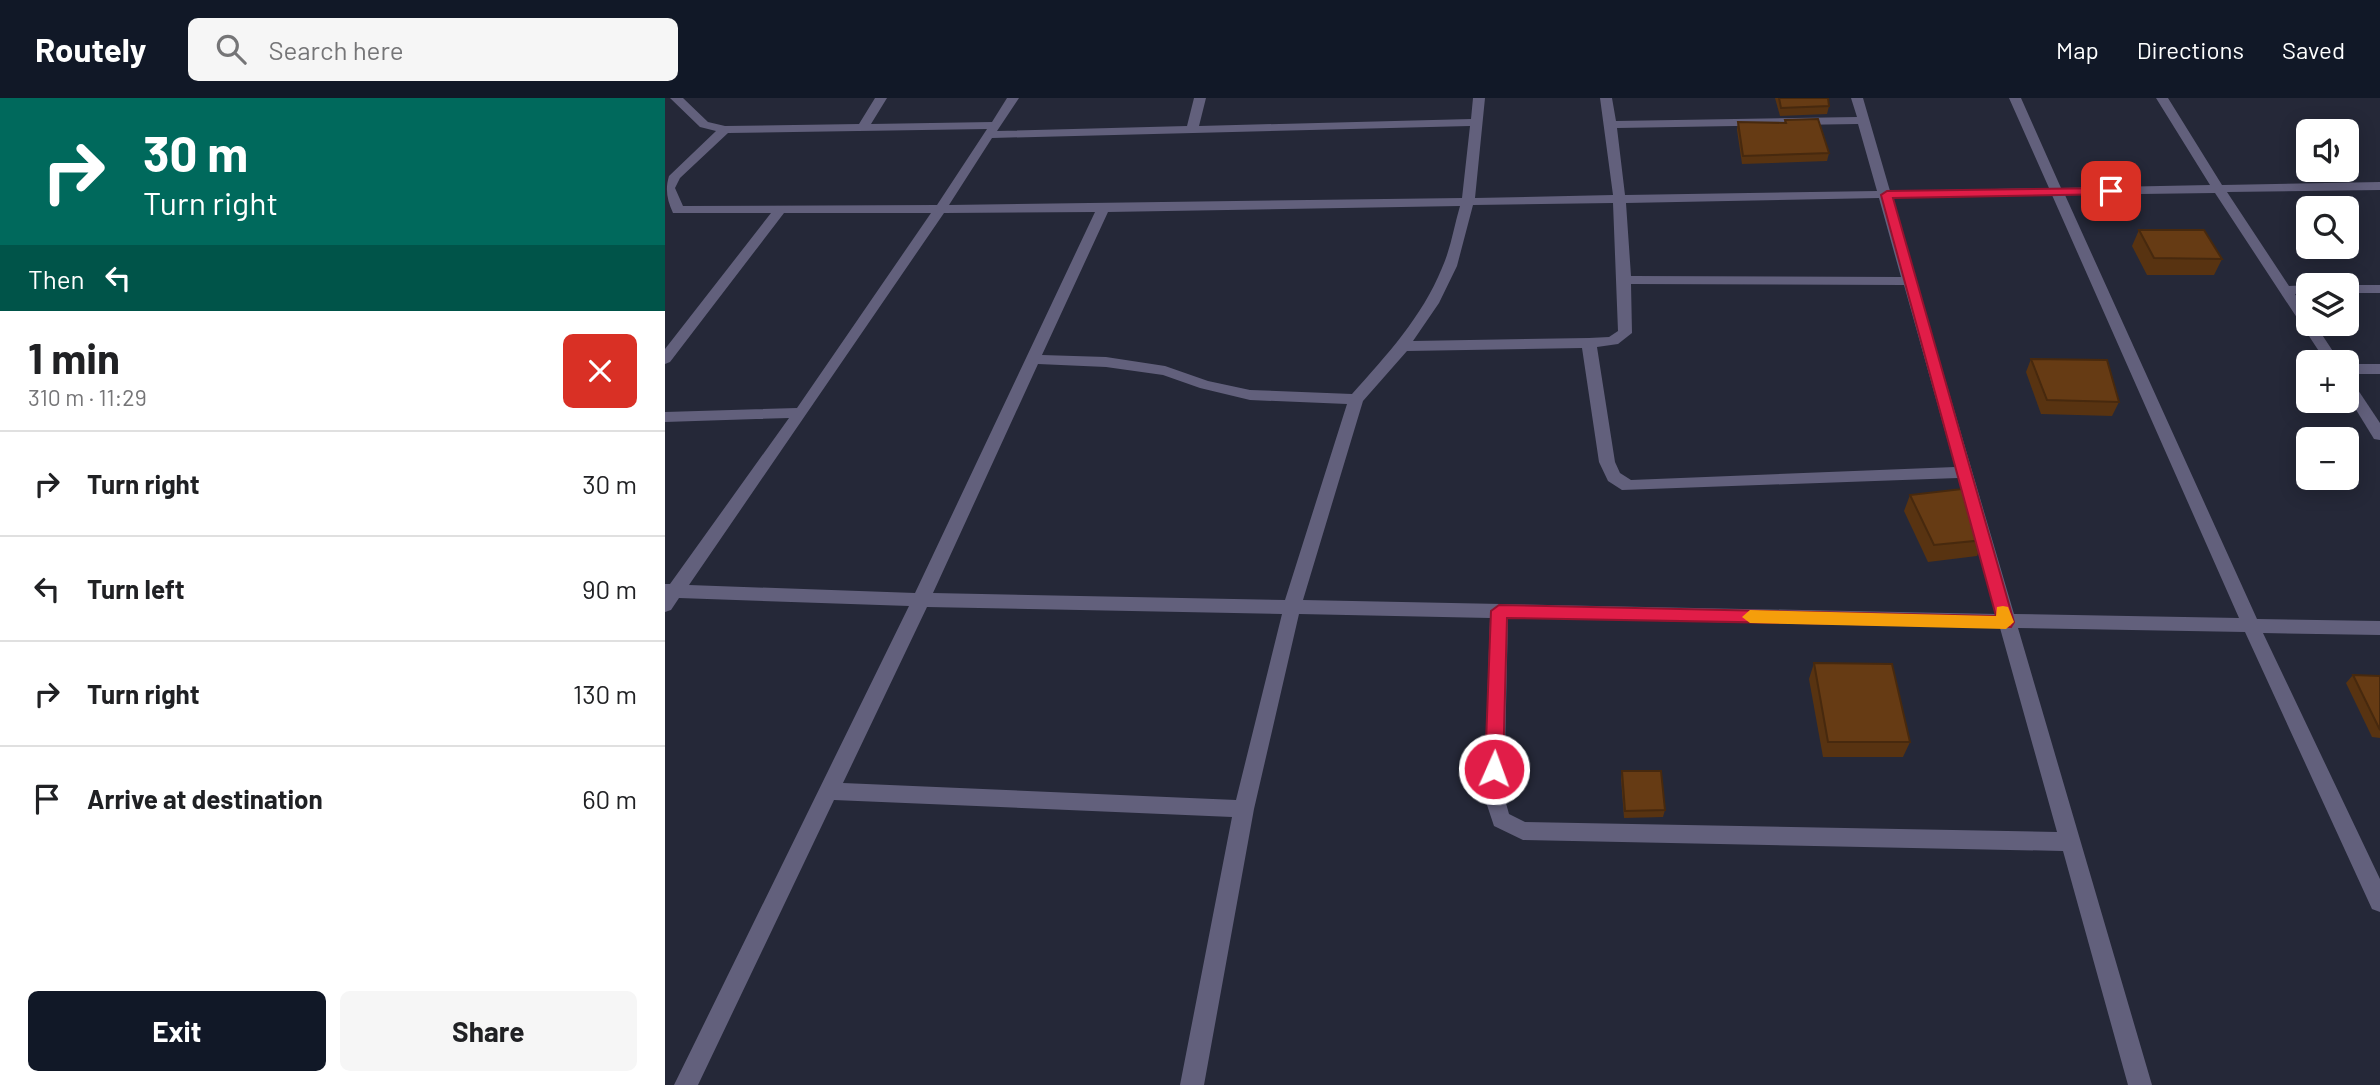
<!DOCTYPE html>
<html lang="en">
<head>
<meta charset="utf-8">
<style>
  :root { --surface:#fff; --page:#f6f6f6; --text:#202124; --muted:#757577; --line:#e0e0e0; --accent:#111827 }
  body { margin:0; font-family:Barlow,sans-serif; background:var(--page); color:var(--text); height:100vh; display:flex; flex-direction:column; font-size:26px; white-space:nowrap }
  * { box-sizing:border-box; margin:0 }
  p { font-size:23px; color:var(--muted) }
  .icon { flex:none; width:38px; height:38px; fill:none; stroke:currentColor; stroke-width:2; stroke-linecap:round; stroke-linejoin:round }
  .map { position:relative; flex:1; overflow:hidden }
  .drawer { display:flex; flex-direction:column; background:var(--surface); width:665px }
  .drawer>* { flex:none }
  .top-card { background:#00695c; color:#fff; overflow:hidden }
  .tools { position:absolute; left:1631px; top:21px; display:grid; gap:14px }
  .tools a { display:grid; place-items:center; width:63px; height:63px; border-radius:10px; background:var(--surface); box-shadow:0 4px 18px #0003; font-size:35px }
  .pin { position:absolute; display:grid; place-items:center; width:60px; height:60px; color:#fff; margin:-30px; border-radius:14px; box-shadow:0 4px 10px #0006 }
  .me { position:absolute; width:77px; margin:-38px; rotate:2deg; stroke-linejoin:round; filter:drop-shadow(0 0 5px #0008) }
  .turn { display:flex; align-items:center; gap:24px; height:147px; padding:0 28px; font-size:32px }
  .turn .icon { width:91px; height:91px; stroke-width:2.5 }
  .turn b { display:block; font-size:49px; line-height:60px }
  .then { display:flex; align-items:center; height:66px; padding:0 28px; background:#0003; gap:14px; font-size:26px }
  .round { display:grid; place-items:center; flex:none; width:74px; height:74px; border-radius:10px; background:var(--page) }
  .headline { display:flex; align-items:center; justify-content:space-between; height:119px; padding:0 28px }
  h1 { font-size:42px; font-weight:700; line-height:52px }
  .button { display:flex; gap:14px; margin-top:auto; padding:14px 28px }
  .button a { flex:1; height:80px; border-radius:10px; background:var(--accent); color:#fff; font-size:28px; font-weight:700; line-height:80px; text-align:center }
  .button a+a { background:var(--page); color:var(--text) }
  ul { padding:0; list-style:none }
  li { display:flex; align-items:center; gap:21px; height:105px; padding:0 28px; border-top:2px solid var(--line) }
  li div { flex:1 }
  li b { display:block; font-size:26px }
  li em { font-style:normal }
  header { display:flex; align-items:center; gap:42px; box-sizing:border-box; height:98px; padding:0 35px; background:var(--accent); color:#fff }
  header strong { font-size:33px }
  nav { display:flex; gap:38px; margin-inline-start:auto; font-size:24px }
  .search { width:490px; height:63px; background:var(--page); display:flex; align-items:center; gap:18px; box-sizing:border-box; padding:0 24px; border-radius:10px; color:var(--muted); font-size:26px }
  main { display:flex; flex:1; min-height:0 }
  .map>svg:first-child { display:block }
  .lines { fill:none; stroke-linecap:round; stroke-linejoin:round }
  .minor { fill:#62607c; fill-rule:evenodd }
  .wall { fill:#583311 }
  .building { fill:#663b14; stroke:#47290e; stroke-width:2 }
  .route { fill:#e11d48; stroke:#92132f; stroke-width:2 }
  .slow { fill:#f59e0b }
</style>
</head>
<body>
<header>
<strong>Routely</strong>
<div class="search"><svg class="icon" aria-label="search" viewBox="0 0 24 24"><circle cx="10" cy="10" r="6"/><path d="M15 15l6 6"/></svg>Search here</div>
<nav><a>Map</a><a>Directions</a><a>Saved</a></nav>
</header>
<main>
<section class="drawer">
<div class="top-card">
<div class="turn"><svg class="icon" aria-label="right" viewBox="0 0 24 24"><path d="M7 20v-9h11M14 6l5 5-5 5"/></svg><div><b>30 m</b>Turn right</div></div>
<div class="then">Then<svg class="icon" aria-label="left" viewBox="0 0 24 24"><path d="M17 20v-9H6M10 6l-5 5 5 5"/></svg></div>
</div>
<div class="headline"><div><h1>1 min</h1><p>310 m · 11:29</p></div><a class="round" style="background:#d93025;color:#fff"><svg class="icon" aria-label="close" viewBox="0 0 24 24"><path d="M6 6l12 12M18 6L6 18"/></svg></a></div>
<ul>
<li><svg class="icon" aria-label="right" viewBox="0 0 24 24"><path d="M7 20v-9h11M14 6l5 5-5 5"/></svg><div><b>Turn right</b></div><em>30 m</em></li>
<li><svg class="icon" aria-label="left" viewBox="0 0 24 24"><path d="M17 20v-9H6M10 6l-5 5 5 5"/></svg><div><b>Turn left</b></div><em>90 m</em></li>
<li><svg class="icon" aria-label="right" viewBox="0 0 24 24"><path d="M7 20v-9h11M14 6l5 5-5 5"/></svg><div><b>Turn right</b></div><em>130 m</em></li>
<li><svg class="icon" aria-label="arrive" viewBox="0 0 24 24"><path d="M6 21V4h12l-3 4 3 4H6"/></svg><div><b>Arrive at destination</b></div><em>60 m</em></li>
</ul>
<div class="button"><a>Exit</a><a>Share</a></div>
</section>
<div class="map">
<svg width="1715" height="987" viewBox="0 0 1715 987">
  <rect width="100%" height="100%" fill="#252838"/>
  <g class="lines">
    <!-- minor -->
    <g class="minor">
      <path d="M5 0H18L43 24 60 28 194 26 210 0H222L206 26 327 24 342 0H354L332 33 522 28 529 0H541L534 28 806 21 808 0H820L810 100 948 97 935 0H947L951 23 1192 19 1186 0H1198L1225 93 1384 90 1344 0H1356L1396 90 1545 87 1491 0H1503L1557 87 1715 84V92L1562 94 1624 188 1643 187H1645L1643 195 1630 196 1643 216V226H1650L1675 264H1661L1550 95 1400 97 1592 521 1715 523V537L1598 535 1715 781V814L1707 811 1580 534 1353 530 1487 987H1463L1398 753 858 742 829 728 819 698 825 520 634 516 589 711 539 987H515L567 719 169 702 33 987H9L244 508 14 500 6 512 0 514V486H5L124 320 0 324V314L132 310 266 115H119L5 264 0 266V251L106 115H8C2 102 0 91 4 78L51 33 35 29ZM1193 26 1212 93 960 97 952 30ZM805 28 797 100 284 107 327 40ZM322 31 272 107 18 108 10 90 15 80 63 35ZM1387 97 1574 520 1349 516 1227 100ZM1214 100 1236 179 966 178 961 105ZM948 105 953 233 944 239 924 240 748 243 774 205 792 168 808 107ZM795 108C789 128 786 150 777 170 757 219 722 257 687 296L585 292 543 283 500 268 441 259 377 257 443 114ZM430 114 250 495 24 487 279 115ZM966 186 1239 187 1290 369 966 382 955 375 950 364 932 249 953 246 967 235ZM917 250 934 364 943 383 957 392 1293 380 1331 516 638 502 698 303 742 253ZM373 266 441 269 498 277 535 290 585 302 682 306 620 502 268 495ZM262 509 617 516 571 702 178 685ZM843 520 1335 530 1392 734 860 724 844 716 839 698Z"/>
      <polygon points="1680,187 1715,187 1715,195 1682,195"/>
      <rect x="1682" y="266" width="33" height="10"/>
      <polygon points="1682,281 1687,283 1715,325 1715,342 1709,341 1682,297"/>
    </g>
  </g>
  <!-- wall -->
  <g class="wall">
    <polygon points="1110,0 1163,0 1164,8 1162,16 1115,18"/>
    <polygon points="1120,22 1164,55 1162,63 1077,66 1072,32 1073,24 1119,25"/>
    <polygon points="1474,132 1557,161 1549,177 1482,177 1467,148"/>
    <polygon points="1366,261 1454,304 1447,318 1376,316 1361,274"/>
    <polygon points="1245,397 1319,442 1312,458 1263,464 1239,413"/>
    <polygon points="1149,565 1245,644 1238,659 1158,659 1144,581"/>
    <polygon points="1688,577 1715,578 1715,640 1707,639 1681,585"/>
    <polygon points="957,673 1000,712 998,719 959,720 956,681"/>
  </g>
  <!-- building -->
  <g class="building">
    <polygon points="1114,0 1163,0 1164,8 1116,10"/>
    <polygon points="1153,21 1164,55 1078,58 1073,24 1121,25 1120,22"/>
    <polygon points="1474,132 1539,132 1557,161 1489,160"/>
    <polygon points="1366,261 1442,262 1454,304 1382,302"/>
    <polygon points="1297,391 1314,424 1319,442 1269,447 1245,397"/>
    <polygon points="1149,565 1227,566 1245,644 1163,644"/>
    <polygon points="1688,577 1715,578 1715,632"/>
    <polygon points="957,673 996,673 1000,712 960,713"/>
  </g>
  <!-- route -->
  <polygon class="route" points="1446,90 1451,93 1450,96 1228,100 1349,524 1346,529 842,520 838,671 836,677 829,679 823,677 820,671 826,513 834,507 1331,518 1216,97 1222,93"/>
  <!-- slow -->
  <polygon class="slow" points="1338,508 1343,509 1349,524 1341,531 1085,525 1077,519 1085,512 1331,518 1332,509"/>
</svg>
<div class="tools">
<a><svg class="icon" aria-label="sound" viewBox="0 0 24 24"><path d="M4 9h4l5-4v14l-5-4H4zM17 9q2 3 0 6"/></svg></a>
<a><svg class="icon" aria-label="search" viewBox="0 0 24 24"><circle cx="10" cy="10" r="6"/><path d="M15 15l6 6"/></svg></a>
<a><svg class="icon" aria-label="layers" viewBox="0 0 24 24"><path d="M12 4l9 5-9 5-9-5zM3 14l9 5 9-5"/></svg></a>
<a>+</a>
<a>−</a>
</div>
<div class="pin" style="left:1446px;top:93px;background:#d93025"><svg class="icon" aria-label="arrive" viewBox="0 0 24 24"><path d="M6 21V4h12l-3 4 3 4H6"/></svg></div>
<svg class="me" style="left:829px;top:671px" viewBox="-20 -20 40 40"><circle r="17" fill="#e11d48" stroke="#fff" stroke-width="3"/><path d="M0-11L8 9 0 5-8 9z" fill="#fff"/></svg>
</div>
</main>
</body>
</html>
